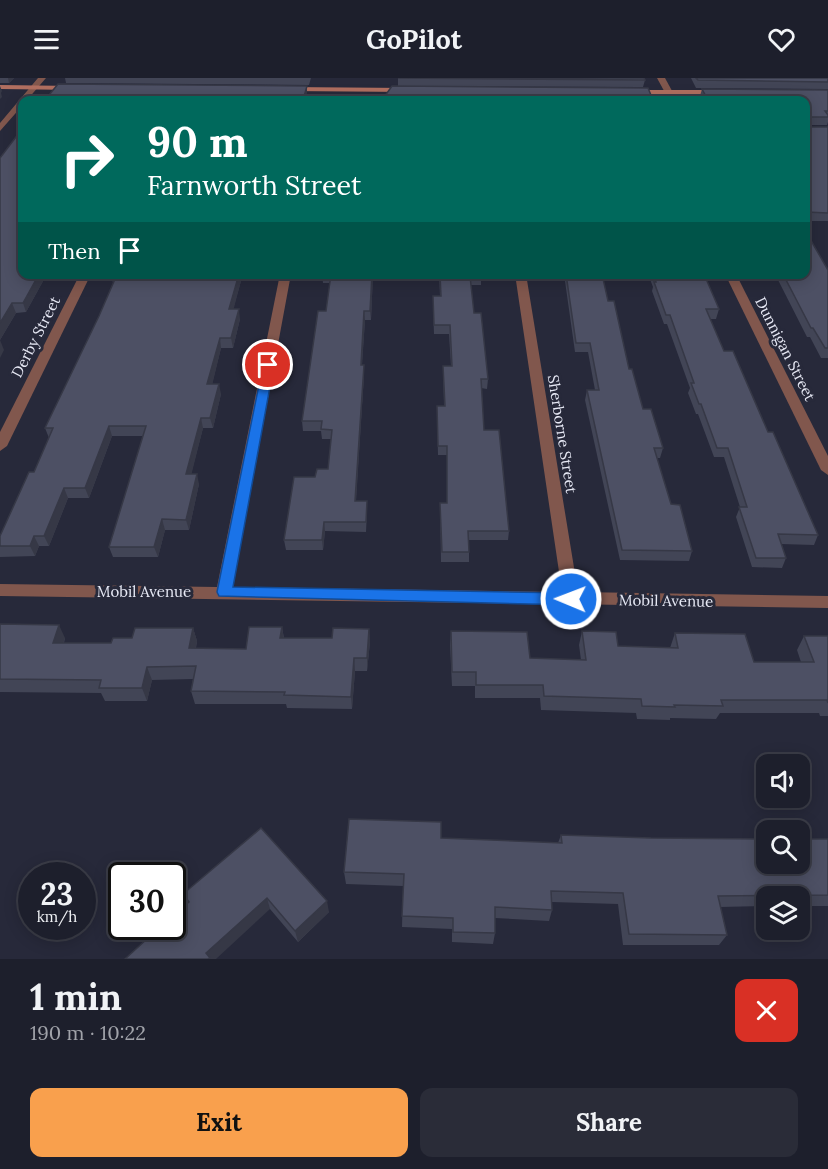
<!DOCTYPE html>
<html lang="en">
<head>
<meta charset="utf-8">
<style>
  :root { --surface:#1d1f2c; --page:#2a2c38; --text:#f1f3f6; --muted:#a0a2a9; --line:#3b3d48; --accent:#f9a04d }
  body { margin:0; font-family:Lora,serif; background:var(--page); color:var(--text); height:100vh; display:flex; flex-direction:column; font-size:22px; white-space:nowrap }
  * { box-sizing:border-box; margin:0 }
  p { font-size:20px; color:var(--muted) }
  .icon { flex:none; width:33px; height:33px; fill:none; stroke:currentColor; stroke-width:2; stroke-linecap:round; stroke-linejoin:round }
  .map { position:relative; height:881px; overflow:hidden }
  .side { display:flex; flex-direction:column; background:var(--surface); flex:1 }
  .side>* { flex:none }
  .hud { position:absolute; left:18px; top:18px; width:792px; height:183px; border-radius:12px; box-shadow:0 3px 15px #0003,0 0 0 2px var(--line); background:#00695c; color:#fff; overflow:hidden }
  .controls { position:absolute; left:756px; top:676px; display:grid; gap:12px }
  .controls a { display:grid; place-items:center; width:54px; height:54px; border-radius:12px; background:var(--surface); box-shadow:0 3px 15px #0003,0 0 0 2px var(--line); font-size:30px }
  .speed { position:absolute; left:18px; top:784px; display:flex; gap:12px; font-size:30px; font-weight:700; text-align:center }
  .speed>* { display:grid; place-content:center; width:78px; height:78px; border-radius:50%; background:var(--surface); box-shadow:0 3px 15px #0003,0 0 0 2px var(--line); line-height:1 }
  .speed small { font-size:15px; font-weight:400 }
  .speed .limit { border:3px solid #111; border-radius:9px; background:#fff; color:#111 }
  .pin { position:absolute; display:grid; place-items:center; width:51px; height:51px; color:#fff; margin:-26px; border:3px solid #fff; border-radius:50%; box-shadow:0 2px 6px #0007 }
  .me { position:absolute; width:66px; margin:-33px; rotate:271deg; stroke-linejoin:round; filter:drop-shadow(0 0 4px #0008) }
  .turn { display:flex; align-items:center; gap:21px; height:126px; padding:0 30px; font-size:27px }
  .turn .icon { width:78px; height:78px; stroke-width:2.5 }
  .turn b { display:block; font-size:42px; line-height:51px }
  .then { display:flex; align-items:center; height:57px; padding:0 30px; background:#0003; gap:12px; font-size:22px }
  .round { display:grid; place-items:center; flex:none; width:63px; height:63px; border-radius:12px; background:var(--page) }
  .headline { display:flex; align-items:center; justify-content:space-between; height:102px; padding:0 30px }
  h1 { font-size:36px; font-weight:700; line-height:45px }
  .action { display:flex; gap:12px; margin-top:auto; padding:12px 30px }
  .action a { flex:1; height:69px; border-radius:12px; background:var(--accent); color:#111; font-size:24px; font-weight:700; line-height:69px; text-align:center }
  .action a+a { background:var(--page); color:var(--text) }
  header { display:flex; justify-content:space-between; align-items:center; height:78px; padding:0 30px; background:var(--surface); font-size:27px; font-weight:700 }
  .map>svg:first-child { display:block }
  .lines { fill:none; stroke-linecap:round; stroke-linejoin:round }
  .minor { fill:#81574d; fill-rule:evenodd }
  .secondary { fill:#b16f60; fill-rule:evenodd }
  .wall { fill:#424556 }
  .shaded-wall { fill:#363846 }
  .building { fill:#4d5064; stroke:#363846; stroke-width:1.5 }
  .route { fill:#1a73e8; stroke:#114b97; stroke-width:1.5 }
  .labels { text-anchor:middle; stroke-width:6; stroke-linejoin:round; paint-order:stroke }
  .street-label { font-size:15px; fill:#e7e9f5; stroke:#27293a }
</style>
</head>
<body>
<header><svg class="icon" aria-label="menu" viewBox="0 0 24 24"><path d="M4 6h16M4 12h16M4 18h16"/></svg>GoPilot<svg class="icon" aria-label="heart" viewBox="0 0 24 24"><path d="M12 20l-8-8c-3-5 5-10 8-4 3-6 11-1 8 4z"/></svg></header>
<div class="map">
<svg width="828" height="881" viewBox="0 0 828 881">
  <rect width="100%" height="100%" fill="#27293a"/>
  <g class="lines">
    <!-- minor -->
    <g class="minor">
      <polygon points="38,0 46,0 27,22 22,22 22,28 0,53 0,45"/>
      <polygon points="657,0 665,0 677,22 669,22"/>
      <polygon points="80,196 91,196 7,368 0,373 0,354"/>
      <polygon points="280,196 291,196 233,509 562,514 515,196 526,196 578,514 828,518 828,530 0,518 0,506 217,509"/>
      <polygon points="725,196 736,196 828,378 828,397 821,392"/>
    </g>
    <!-- secondary -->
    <g class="secondary">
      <polygon points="0,7 75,8 79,10 75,12 0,11"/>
      <polygon points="285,9 408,10 412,12 408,14 288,13 285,13"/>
      <polygon points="627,12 720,12 724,14 720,16 627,16"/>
    </g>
  </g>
  <!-- wall -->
  <g class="wall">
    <polygon points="0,0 14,0 9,5 0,5"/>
    <polygon points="65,0 311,0 309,7 66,5"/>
    <polygon points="398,0 645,2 643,9 398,8"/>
    <polygon points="691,0 828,0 828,11 696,10"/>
    <polygon points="702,11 828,12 828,44 827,47 806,47 809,49 828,49 828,143 806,143 806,22 702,22 700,18"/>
    <polygon points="0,80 22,196 47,196 26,234 16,235 0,262"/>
    <polygon points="828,192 828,280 821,280 810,259 807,259 775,196 806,196"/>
    <polygon points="114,196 251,196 249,203 241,203 233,231 240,241 233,270 221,270 212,306 221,316 213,350 203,350 191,396 199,406 189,452 165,452 158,479 113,479 109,469 143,358 112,358 89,420 68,420 49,468 39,468 35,478 0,479 0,458 34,394 49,360 45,350 99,238 113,205 112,201"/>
    <polygon points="322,196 373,196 371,242 365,242 362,287 364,297 356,423 367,433 366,454 325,453 323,472 286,472 284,462 315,399 328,391 331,361 322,361 321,353 303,353 302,343 326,233 330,205 323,205"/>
    <polygon points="439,196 481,196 481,207 471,207 474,235 488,301 487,311 481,310 484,352 509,453 508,462 469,462 469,484 441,484 440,425 447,425 447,377 438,377 437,338 444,328 443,288 451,288 449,256 434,256 433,227 440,218"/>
    <polygon points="564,196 602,196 608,223 629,291 643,331 663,370 660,380 657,380 671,426 692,473 689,483 620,482 585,322 587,312 595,312 588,274 575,274"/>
    <polygon points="648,196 704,196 719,231 716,241 710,241 724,273 768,354 818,457 814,467 781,466 786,480 782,490 752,489 736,439 740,429 724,379 714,379 698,336 696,336 688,315 690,310 667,246 664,246 652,213 653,209"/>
    <polygon points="0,546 65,560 64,565 111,565 132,560 193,550 197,563 196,570 246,571 282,549 284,560 332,560 369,551 370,564 367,593 355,593 352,631 287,630 286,626 195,626 191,613 193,601 152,602 147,623 105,623 101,615 0,614"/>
    <polygon points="451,553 530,580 581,582 579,567 582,553 618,568 670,570 675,555 754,584 801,584 797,572 804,558 828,558 828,638 820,638 819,635 720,635 716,641 670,640 670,642 637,641 636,635 541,632 540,620 475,620 475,608 452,608 450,567"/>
    <polygon points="261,750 329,834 298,864 270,831 187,825 183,816"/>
    <polygon points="561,757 651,760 828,761 828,828 800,828 800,819 766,819 766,828 720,829 727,857 719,867 623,867 618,826 552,824 552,832 549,843 495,840 495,855 493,866 452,864 452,851 402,849 403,808 346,806 344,794 441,760 558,765"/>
  </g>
  <!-- shaded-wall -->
  <g class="shaded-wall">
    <polygon points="8,0 14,0 9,5"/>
    <polygon points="0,8 2,13 1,15 2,19 0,21"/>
    <polygon points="307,8 307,15 306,22 303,22"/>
    <polygon points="39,196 47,196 26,234 23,225"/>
    <polygon points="239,196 240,196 241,203 231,241 229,231"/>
    <polygon points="372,196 373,196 371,242 370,233"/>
    <polygon points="12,225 16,235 0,262 0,245"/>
    <polygon points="239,231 240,241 233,270 231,260"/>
    <polygon points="364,233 365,242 361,297 361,287"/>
    <polygon points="220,260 221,270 210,316 207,306"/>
    <polygon points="0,262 4,272 0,280"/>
    <polygon points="364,287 364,297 355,433 355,423"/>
    <polygon points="219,306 221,316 213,350 210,340"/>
    <polygon points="201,340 203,350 189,406 186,396"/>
    <polygon points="109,348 112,358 89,420 85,410"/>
    <polygon points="197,396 199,406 189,452 186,442"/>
    <polygon points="64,410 68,420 49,468 44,458"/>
    <polygon points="162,441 165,452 158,479 154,469"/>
    <polygon points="324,444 325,453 323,472 322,462"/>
    <polygon points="34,458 39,468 35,478 30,468"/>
    <polygon points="59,547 65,560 59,578 53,565"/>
    <polygon points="282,549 284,562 280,560"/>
    <polygon points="193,550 197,563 193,583 189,570"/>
    <polygon points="369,551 370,564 367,593 367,580"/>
    <polygon points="354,580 355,593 352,631 351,619"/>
    <polygon points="147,589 152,602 147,623 142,610"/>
    <polygon points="267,820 270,831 216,881 208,881 206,875"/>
    <polygon points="327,823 329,834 298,864 295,853"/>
  </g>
  <!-- building -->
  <g class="building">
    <polygon points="398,0 644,0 645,2"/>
    <polygon points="696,0 828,0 828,4 698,2"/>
    <polygon points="58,6 307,8 303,22 45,22"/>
    <polygon points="392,8 648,10 653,22 382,22"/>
    <polygon points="702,11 828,12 828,33 825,33 828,37 828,39 809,39 806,47 809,49 828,49 828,135 806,134 806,22 708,22"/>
    <polygon points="352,21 371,21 371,22 351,22"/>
    <polygon points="22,51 22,196 39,196 23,225 12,225 0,245 0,80"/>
    <polygon points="806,154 828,192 828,270 825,270 813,250 811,250 783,196 806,196"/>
    <polygon points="114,196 239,196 229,231 239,231 231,260 220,260 207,306 219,306 210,340 201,340 186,396 197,396 186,442 162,441 154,469 109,469 146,348 109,348 85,410 64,410 44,458 34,458 30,468 0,468 0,458 29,394 34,394 53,350 45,350 99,238 115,201 112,201"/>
    <polygon points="331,196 372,196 370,233 364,233 361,287 364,287 355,423 367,423 366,444 324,444 322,462 284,462 294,399 315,399 317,391 328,391 332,352 321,351 322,343 302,343 318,233 326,233"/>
    <polygon points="440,196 481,196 481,198 470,198 474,235 481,235 488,301 481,301 484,352 499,352 509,453 468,453 469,474 442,474 440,425 447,425 447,368 438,368 437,328 445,328 443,288 452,288 450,247 434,247 433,218 441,218"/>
    <polygon points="566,196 602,196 608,223 614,223 629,291 632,291 643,331 651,331 663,370 654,370 671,426 680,427 692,473 622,472 587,312 599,312 590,265 576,265"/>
    <polygon points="654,196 704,196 719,231 706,231 724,273 733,273 768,354 773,354 818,457 778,456 786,480 756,480 739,429 747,429 728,370 717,370 701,326 699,326 691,305 694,305 670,237 666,237 654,204 656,204"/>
    <polygon points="0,546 59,547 53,565 111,565 113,560 132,560 135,550 193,550 189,570 246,571 249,549 282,549 280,560 332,560 333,550 369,551 367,580 354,580 351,619 284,617 285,614 191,613 196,588 147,589 142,610 99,610 101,602 0,601"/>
    <polygon points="451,553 527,554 530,580 586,582 582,553 616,554 618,568 678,570 675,555 745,556 754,584 814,584 804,558 828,558 828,625 827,622 721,622 723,628 674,627 675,629 642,628 641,621 544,618 543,607 476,607 476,594 452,594"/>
    <polygon points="349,741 441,744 441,760 562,765 561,757 651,760 766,761 766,786 800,786 800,761 828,761 828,817 718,818 727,857 629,856 623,815 551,813 552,832 495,829 495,855 453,854 453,840 402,838 404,796 344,794"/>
    <polygon points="261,750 327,823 295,853 267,820 206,875 210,880 208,881 125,881 160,849 172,849 172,838 189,824 183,816"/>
  </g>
  <!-- route -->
  <polygon class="route" points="268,284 274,287 233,509 571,515 576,517 579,521 576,525 571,527 219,518 217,514 263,287"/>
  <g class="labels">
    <!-- street labels -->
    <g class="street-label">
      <text transform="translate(36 259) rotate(-63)" y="5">Derby Street</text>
      <text transform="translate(785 271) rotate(63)" y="5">Dunnigan Street</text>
      <text transform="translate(562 356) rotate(81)" y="5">Sherborne Street</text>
      <text x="144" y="519">Mobil Avenue</text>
      <text transform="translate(666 523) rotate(1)" y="5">Mobil Avenue</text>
    </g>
  </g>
</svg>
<div class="controls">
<a><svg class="icon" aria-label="sound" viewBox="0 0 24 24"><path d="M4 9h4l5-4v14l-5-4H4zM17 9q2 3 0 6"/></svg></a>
<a><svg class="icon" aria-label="search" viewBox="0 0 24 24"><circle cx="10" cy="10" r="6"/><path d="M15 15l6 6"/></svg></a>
<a><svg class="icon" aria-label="layers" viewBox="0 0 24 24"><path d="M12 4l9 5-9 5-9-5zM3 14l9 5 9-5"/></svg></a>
</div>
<div class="speed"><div>23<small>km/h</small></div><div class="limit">30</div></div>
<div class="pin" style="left:268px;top:287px;background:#d93025"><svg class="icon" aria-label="arrive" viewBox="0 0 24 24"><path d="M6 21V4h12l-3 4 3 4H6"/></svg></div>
<svg class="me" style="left:571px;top:521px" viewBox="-20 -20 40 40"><circle r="17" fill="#1a73e8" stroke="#fff" stroke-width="3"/><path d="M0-11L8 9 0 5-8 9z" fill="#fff"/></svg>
<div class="hud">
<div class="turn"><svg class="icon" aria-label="right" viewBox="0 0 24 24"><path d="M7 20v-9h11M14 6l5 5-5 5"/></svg><div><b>90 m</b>Farnworth Street</div></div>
<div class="then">Then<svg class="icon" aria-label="arrive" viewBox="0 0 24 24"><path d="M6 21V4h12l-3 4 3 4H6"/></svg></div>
</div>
</div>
<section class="side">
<div class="headline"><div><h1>1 min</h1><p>190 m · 10:22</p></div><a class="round" style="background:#d93025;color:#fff"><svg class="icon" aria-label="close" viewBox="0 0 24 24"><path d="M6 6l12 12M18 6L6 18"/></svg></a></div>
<div class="action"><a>Exit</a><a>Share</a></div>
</section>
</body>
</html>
